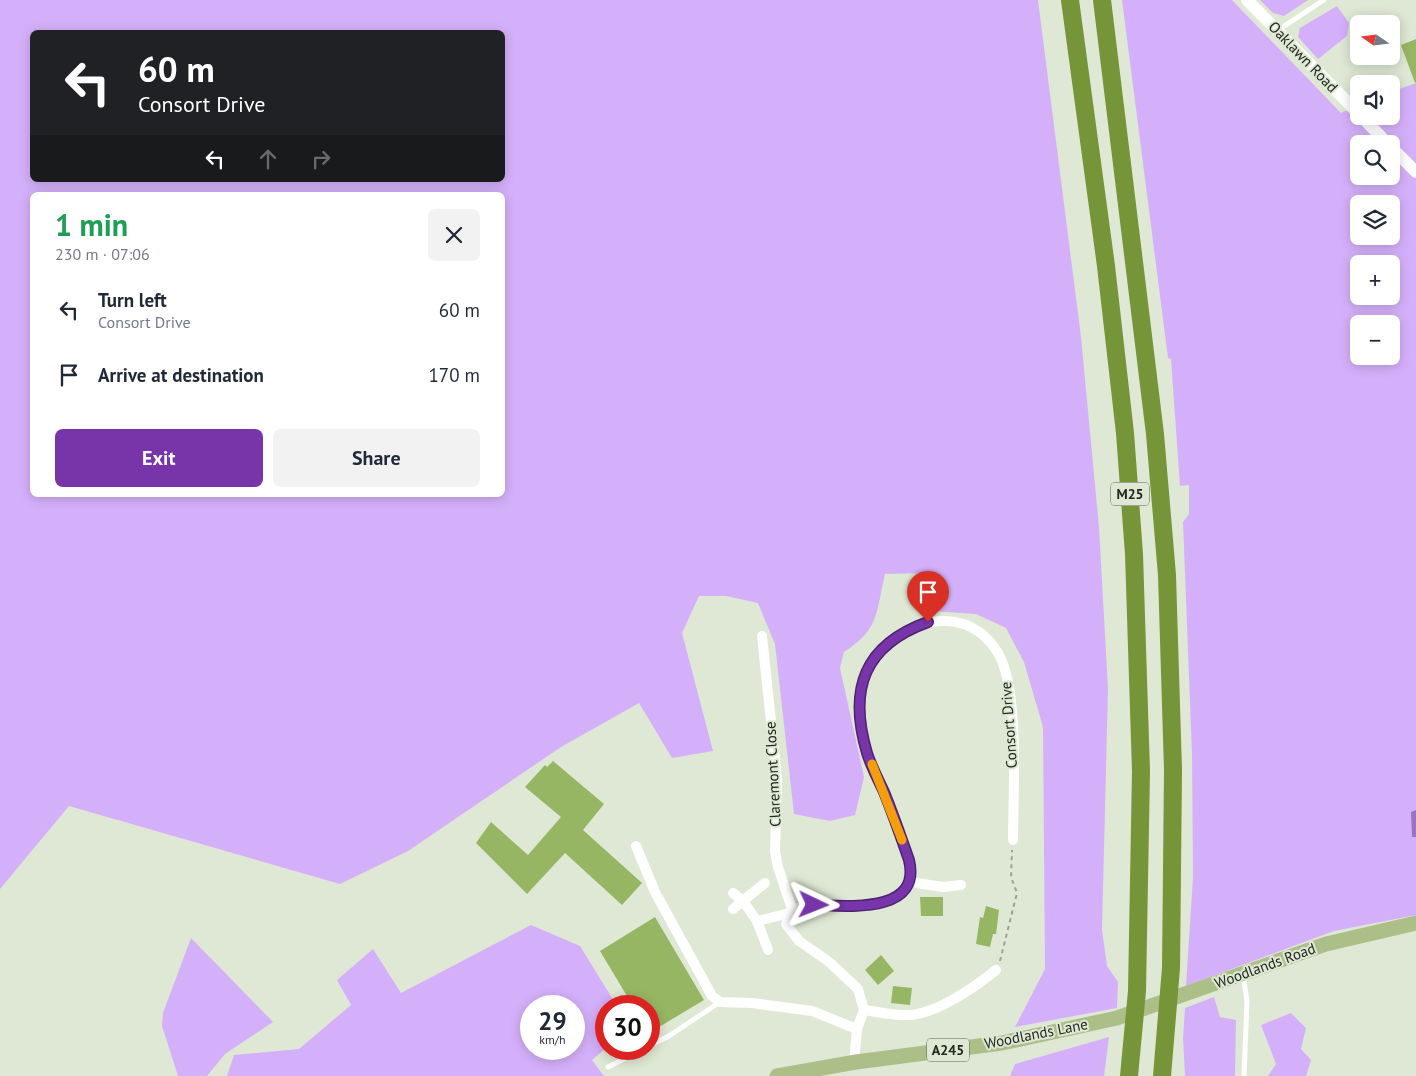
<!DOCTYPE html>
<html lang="en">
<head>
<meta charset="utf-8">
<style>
  :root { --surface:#fff; --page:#f2f2f3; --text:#1f2937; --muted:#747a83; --accent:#7735a9 }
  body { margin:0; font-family:"PT Sans",sans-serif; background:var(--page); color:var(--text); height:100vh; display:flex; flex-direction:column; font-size:19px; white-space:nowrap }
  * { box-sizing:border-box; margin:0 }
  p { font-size:16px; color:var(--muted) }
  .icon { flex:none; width:28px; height:28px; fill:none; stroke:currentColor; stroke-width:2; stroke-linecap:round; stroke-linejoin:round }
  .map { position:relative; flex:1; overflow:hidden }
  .panel { position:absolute; left:30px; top:192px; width:475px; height:305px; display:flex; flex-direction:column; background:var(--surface); border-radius:8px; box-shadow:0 2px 12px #0003 }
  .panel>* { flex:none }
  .hud { position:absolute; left:30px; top:30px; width:475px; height:152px; border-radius:8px; box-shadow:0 2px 12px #0003; background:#202124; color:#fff; overflow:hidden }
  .needle { width:32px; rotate:284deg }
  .controls { position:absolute; left:1350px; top:15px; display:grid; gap:10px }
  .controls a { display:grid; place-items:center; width:50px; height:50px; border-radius:8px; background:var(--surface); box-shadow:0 2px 12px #0003; font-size:25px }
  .speed { position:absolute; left:520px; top:995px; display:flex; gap:10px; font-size:25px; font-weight:700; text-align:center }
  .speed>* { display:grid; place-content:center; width:65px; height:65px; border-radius:50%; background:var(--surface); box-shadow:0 2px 12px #0003; line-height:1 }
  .speed small { font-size:12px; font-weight:400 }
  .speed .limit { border:8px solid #d22; background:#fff; color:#111 }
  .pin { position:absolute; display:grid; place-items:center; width:42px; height:42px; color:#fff; margin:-51px -21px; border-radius:50% 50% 50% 0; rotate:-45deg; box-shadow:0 0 5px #0007 }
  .pin .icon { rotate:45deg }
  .me { position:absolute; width:55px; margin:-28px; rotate:92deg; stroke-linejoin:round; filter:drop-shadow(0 0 4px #0008) }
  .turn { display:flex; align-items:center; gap:18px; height:105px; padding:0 25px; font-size:22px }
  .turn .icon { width:65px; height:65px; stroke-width:2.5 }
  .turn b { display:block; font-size:35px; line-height:42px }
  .lanes { display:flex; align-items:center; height:48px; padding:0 25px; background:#0003; justify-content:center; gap:25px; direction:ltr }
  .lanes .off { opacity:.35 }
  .round { display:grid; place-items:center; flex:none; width:52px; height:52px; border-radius:8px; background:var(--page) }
  .summary { display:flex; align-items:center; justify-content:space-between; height:85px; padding:0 25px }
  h1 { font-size:30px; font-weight:700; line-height:38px; color:#1e9e55 }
  .primary-button { display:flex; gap:10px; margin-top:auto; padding:10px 25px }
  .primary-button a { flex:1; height:58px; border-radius:8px; background:var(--accent); color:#fff; font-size:20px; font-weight:700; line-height:58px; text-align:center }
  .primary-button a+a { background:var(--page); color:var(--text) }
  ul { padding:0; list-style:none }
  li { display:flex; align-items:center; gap:15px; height:65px; padding:0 25px }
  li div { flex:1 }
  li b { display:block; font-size:19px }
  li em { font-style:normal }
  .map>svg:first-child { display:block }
  .green { fill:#d5b0fa; fill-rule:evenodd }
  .water { fill:#9a75be }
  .building { fill:#97b663 }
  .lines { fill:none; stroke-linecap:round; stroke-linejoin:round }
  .path { stroke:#9ca393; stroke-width:2; stroke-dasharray:4 4; stroke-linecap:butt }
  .service { stroke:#fff; stroke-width:5 }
  .minor { stroke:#fff; stroke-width:10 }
  .tertiary { stroke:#fff; stroke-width:12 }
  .primary { stroke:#acbf88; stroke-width:15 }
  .motorway { stroke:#759538; stroke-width:18 }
  .route-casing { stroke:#4d226e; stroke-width:12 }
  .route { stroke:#7735a9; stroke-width:9 }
  .slow { stroke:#f59e0b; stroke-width:9 }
  .labels { text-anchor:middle; stroke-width:4; stroke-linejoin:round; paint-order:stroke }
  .shield { fill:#dfe8d4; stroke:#5b6155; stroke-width:1 }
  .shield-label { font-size:14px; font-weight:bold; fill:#23271f }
  .street-label { font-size:15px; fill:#23271f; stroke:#dfe8d4 }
</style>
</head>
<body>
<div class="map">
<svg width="1416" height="1076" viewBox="0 0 1416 1076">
  <rect width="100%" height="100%" fill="#dfe8d4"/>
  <!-- green -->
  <g class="green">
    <path d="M0 0H1038L1081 337 1099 527 1108 689 1102 930 1107 966 1118 982 1117 1008 1015 1027 1045 969 1043 727 1024 662 1006 628 976 614 932 611 925 573 885 574C876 612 880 629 844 652L840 668 864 777 855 815 830 821 794 814 775 644 758 603 726 596H699L682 633 713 751 672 758 639 703 561 747 408 851 340 884 69 806 0 889ZM32 32H502V180H32ZM32 195H502V495H32Z"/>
    <path d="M1122 0H1232L1341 113 1359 105V116H1391V92L1416 83V915L1334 931 1186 986 1193 877 1192 754 1183 522 1189 514V485L1180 486 1171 359 1168 358ZM1359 144H1391V176H1359ZM1359 204H1391V236H1359ZM1359 264H1391V296H1359ZM1359 324H1391V356H1359Z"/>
    <polygon points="1260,0 1308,0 1284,16 1273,13"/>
    <polygon points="1337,6 1349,23 1347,36 1318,59 1298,37 1300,28"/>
    <path d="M531 925 580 946 617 1006H606V1048L592 1060 604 1076H227L234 1055 299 1049 351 1005 337 980 373 949 401 993ZM531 1006H574V1049H531Z"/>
    <polygon points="191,938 273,1022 225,1054 207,1076 178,1076 162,1026 163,1013"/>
    <polygon points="1214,997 1220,1017 1236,1020 1235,1076 1185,1076 1183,1038 1185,1008"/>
    <polygon points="1291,1013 1306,1028 1301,1049 1311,1060 1306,1076 1268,1076 1276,1064 1261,1025"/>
    <polygon points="1109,1037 1104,1076 1010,1076 1015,1064"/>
  </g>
  <!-- water -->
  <polygon class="water" points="1416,810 1416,837 1412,837 1411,812"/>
  <!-- building -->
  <g class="building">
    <polygon points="1416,39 1416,82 1415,83 1401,45"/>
    <polygon points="553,761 604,804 583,830 642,883 622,905 565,853 527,894 476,843 491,822 528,855 561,817 525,787 545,765 547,767"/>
    <polygon points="920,897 943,897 943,916 921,916"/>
    <polygon points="986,906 999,910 996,934 993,934 990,947 976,944 980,917 983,918"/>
    <polygon points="655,917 704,1000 649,1033 649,1006 633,1006 600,951"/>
    <polygon points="881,955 894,971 878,985 865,970"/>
    <polygon points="893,986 912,988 910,1005 891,1003"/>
  </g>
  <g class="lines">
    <!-- path -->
    <polyline class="path" points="1000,961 1017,893 1011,877 1012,850"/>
    <!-- service -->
    <g class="service">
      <polyline points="1278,30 1324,0"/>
      <polyline points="1243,975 1247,1001 1244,1076"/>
      <polyline points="649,1046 669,1036 720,1002"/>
      <polyline points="608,1067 644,1049"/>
    </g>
    <!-- minor -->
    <g class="minor">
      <polyline points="762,636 777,779 775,851 778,867 792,909"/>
      <polyline points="636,846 655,892 712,996 720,1002 752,1003 812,1011 857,1029"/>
      <polyline points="910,882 943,887 961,885"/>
      <polyline points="733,893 743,901 757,921"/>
      <polyline points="733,909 765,883"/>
      <polyline points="768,950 757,921 790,913"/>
      <path d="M864 1010C879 1012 895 1016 910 1015 938 1013 975 987 996 970"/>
      <path d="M854 1062 857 1029 864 1010 858 989 828 961 799 941 786 924 792 909C825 900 924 923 909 860 901 838 893 815 884 793 873 766 859 740 860 710 860 692 863 672 875 657 905 617 969 603 998 653 1020 689 1013 796 1013 840"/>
    </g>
    <!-- tertiary -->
    <g class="tertiary">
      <polyline points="1247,0 1359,114"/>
      <polyline points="1361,116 1388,144"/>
      <polyline points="1391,147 1416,172"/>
    </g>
    <!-- primary -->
    <polyline class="primary" points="777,1076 856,1062 1002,1043 1117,1018 1326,944 1416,923"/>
    <!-- motorway -->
    <g class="motorway">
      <polyline points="1070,0 1106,266 1125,433 1134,554 1141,771 1137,991 1129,1076"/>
      <polyline points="1102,0 1155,434 1167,575 1173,770 1171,968 1162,1076"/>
    </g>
  </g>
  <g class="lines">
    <!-- route casing -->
    <g class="route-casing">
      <path id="route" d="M814 905C848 906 922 914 909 860 901 837 893 814 884 792 878 779 871 766 867 753 848 689 864 645 928 622"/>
    </g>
    <!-- route -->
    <use href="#route" class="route"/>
    <!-- slow -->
    <polyline class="slow" points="872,764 902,840"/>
  </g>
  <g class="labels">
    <!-- shield labels -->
    <g class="shield">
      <rect x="1111" y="482.5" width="38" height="23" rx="4"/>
      <rect x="927" y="1038.5" width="42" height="23" rx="4"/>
    </g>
    <g class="shield-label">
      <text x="1130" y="499">M25</text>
      <text x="948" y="1055">A245</text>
    </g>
    <!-- street labels -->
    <g class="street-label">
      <text transform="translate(1303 57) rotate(46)" y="5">Oaklawn Road</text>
      <text transform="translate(1009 725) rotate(-94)" y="5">Consort Drive</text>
      <text transform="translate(773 774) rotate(-93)" y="5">Claremont Close</text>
      <text transform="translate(1265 966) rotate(-20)" y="5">Woodlands Road</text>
      <text transform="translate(1036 1034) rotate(-11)" y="5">Woodlands Lane</text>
    </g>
  </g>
</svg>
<div class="controls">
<a><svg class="needle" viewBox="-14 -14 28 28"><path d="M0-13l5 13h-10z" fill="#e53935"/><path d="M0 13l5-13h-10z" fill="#747a83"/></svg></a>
<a><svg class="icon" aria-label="sound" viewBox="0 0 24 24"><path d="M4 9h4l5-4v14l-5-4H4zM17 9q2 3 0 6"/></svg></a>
<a><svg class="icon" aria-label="search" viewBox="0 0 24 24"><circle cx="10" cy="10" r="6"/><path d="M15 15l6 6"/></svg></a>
<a><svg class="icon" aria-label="layers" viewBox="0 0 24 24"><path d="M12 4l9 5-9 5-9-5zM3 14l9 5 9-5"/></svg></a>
<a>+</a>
<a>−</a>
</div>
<div class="speed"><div>29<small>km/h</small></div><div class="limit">30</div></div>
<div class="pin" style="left:928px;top:622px;background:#d93025"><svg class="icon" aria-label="arrive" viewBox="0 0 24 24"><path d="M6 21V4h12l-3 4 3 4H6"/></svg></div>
<svg class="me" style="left:814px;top:905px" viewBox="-20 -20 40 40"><path d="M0-17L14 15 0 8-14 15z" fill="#7735a9" stroke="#fff" stroke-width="4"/></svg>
<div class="hud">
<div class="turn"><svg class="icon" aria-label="left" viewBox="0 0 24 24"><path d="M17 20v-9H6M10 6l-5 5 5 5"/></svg><div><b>60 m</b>Consort Drive</div></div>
<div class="lanes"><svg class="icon" aria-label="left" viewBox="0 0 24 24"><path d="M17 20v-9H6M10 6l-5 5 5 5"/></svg><svg class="icon off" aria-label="ahead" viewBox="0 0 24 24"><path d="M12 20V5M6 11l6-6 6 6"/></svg><svg class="icon off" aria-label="right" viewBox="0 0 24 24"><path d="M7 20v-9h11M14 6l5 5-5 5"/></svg></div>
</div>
<section class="panel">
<div class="summary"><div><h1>1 min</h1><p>230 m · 07:06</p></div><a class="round"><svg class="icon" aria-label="close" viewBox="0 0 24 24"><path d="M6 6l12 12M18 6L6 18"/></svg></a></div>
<ul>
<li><svg class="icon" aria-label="left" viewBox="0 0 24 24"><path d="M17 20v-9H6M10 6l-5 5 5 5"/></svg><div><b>Turn left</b><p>Consort Drive</p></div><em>60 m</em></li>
<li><svg class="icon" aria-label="arrive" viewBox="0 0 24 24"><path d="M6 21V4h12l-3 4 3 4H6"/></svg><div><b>Arrive at destination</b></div><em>170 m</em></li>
</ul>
<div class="primary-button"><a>Exit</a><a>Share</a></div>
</section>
</div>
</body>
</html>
